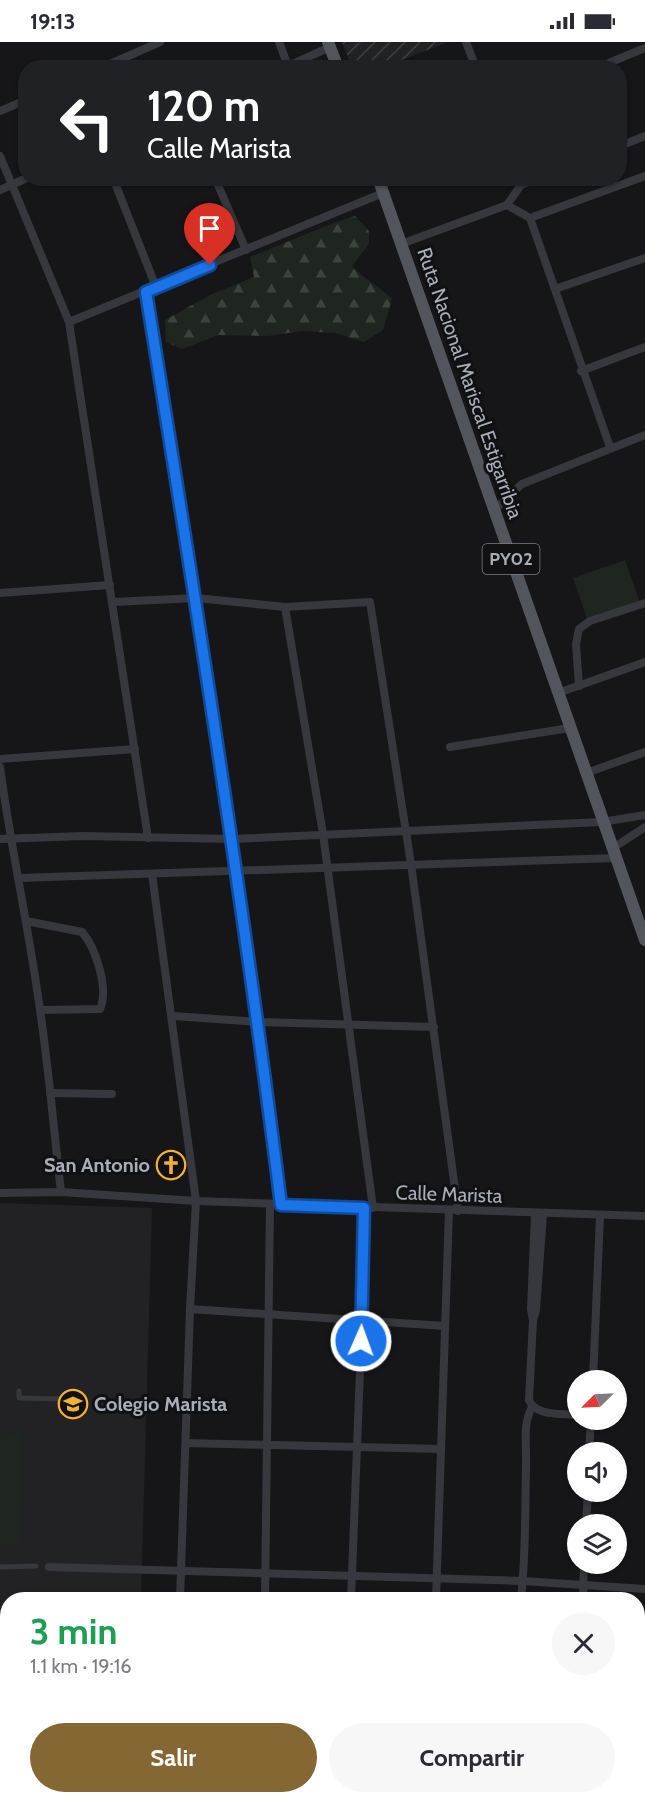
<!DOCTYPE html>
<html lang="es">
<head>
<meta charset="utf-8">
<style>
  :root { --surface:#fff; --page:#f7f7f7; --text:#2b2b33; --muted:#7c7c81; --accent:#856733 }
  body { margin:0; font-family:Cabin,sans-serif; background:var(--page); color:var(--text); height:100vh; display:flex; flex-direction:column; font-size:22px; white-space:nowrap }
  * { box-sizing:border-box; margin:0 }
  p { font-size:20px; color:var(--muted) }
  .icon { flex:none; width:33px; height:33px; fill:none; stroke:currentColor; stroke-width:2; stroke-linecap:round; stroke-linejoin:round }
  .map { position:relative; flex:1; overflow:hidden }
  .sheet { position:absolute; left:0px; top:1550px; width:645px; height:212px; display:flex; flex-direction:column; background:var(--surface); border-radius:24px 24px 0 0; box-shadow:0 2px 4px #0004 }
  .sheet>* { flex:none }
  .guide { position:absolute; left:18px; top:18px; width:609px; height:126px; border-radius:24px; box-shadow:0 2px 4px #0004; background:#202124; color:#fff; overflow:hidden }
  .needle { width:39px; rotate:246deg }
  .controls { position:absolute; left:567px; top:1328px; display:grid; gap:12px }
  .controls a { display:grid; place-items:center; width:60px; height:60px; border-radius:50%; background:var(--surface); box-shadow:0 2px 4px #0004; font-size:30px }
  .pin { position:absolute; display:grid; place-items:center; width:51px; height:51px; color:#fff; margin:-62px -26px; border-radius:50% 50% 50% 0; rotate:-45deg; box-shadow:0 0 6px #0007 }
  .pin .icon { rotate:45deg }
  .me { position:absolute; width:66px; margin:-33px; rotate:2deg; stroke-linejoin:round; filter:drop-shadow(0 0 4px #0008) }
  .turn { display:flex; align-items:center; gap:21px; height:126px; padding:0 30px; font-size:27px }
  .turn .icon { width:78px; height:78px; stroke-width:2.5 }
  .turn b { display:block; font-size:42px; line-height:51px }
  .round { display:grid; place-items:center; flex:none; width:63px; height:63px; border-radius:32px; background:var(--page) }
  .overview { display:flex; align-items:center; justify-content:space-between; height:102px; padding:0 30px }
  h1 { font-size:36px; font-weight:700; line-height:45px; color:#1e9e55 }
  .cta { display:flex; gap:12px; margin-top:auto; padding:12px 30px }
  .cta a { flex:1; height:69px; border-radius:36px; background:var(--accent); color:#fff; font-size:24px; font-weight:700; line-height:69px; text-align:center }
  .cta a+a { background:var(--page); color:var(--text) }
  .status { display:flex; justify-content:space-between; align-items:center; height:42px; padding:0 30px; background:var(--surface); direction:ltr }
  .status svg { height:16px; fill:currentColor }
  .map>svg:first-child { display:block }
  .built { fill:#222225 }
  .industrial { fill:url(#industrial-furrows) }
  .forest { fill:url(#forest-firs) }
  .green { fill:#1e261f }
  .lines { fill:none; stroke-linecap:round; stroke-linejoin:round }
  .pedestrian { stroke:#37383d; stroke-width:5 }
  .minor { stroke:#37383d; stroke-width:8 }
  .primary { stroke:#53555c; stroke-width:12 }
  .route-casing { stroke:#114b97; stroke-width:15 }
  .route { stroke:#1a73e8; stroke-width:10 }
  .labels { text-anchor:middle; stroke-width:6; stroke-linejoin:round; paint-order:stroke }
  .shield { fill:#111113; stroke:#7b7e86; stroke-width:1.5 }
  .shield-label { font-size:18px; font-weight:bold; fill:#a8adb8 }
  .street-label { font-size:20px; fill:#a8adb8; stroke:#111113 }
  .poi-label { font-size:20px; font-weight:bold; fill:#a8adb8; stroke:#111113; text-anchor:end }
</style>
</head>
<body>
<div class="status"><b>19:13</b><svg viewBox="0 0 49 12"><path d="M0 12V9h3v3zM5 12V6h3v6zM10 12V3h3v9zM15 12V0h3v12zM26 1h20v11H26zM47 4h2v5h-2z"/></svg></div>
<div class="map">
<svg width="645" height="1760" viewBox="0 0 645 1760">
  <defs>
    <pattern id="industrial-furrows" width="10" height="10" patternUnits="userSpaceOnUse" patternTransform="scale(1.5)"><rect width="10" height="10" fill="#222225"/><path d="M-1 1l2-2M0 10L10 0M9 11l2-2" fill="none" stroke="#3f3f43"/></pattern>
    <pattern id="forest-firs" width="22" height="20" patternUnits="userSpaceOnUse" patternTransform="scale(1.5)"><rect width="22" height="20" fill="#1e261f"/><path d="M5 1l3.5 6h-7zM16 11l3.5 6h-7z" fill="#3c433d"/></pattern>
  </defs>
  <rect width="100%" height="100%" fill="#161618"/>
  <!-- built -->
  <polygon class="built" points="0,1161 152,1166 141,1557 8,1557 7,1596 0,1596"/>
  <!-- industrial -->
  <polygon class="industrial" points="342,0 448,0 381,26 352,25"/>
  <!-- forest -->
  <g class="forest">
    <path d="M355 174 369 189V202L352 224C364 237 379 244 392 257L383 288 364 300 335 291 302 289 268 294 218 293 182 307 166 300 165 278 212 252 254 235 250 215 331 182Z"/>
    <polygon points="0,1602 8,1606 7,1653 0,1660"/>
  </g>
  <!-- green -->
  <g class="green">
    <polygon points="625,518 640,561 588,579 573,536"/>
    <polygon points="0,1391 21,1392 19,1504 0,1503"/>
  </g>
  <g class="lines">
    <!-- pedestrian -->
    <g class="pedestrian">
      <polyline points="19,1349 19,1356 61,1357"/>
      <polyline points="0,1525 36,1524"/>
    </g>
    <!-- minor -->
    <g class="minor">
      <polyline points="279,0 288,24"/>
      <polyline points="466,0 476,26"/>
      <polyline points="101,26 160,0"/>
      <polyline points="284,26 330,5"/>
      <polyline points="597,26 645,6"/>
      <polyline points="0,69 26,58"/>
      <polyline points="620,104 645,94"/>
      <polyline points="0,114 69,280 148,796"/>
      <polyline points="113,136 156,245"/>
      <polyline points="215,136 246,208"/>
      <polyline points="521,143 538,136"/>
      <polyline points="0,148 27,136"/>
      <polyline points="507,163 530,176 610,405"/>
      <polyline points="530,176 645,134"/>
      <polyline points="401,202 507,163 521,143 518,136"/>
      <polyline points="555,247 645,216"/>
      <path d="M146 250C196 553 244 857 281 1163"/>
      <polyline points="69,280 383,151"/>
      <polyline points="581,329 645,305"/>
      <polyline points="494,468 522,442 645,393"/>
      <polyline points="0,551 110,543"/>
      <polyline points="113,560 196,556 285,565 370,560 411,822 458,1169"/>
      <polyline points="285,565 323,792 373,1166"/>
      <polyline points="579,644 576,602 579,587 590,579 645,561"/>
      <polyline points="558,651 645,620"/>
      <polyline points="450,705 570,686"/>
      <polyline points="0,717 135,707"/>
      <path d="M0 725C11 807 29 887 40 968 49 1029 54 1090 61 1150"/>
      <polyline points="586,731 645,710"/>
      <polyline points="0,797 83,794 232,797 602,780 645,773"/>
      <polyline points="613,806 645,785"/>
      <polyline points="152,832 196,1159 190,1267 180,1557"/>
      <polyline points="19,836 616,816"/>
      <path d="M26 879 82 890C96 906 109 947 100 967L40 968"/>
      <polyline points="173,974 259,980 434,985"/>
      <polyline points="50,1051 112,1052"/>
      <polyline points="0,1151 61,1150 196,1159 645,1174"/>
      <polyline points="535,1172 531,1267 533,1278 536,1268 543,1172"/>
      <polyline points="190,1267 445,1284"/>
      <path d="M533 1278 529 1358C536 1375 562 1371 578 1373"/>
      <polyline points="593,1338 600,1174"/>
      <polyline points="186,1401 441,1407"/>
      <polyline points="589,1410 591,1377"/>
      <polyline points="586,1482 588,1449"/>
      <polyline points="49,1525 523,1539 645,1547"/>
      <polyline points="265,1557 270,1162"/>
      <polyline points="351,1557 362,1278 364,1166"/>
      <polyline points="436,1557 449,1169"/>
      <path d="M521 1557C526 1513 525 1468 526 1423 527 1402 522 1384 532 1365"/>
      <polyline points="583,1557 584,1521"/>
      <polyline points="638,1718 645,1719"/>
      <polyline points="175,1760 175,1754"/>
      <polyline points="261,1760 261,1754"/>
      <polyline points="342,1760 343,1754"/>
      <polyline points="428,1760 428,1754"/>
      <polyline points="573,1760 574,1754"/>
    </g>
    <!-- primary -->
    <g class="primary">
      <polyline points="328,0 338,26"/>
      <polyline points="378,136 645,898"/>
    </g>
  </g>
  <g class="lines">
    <!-- route casing -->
    <g class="route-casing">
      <path id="route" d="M210 223 146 250C195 554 243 857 281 1163L364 1166 361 1299"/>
    </g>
    <!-- route -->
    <use href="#route" class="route"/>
  </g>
  <!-- icons -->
  <defs>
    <g id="church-ring" transform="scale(1.5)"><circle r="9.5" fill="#111113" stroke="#f2b134" stroke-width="1.5"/><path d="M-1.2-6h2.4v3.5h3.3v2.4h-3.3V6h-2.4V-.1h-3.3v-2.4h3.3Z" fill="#f2b134"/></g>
    <g id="school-ring" transform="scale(1.5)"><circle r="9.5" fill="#111113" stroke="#f2b134" stroke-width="1.5"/><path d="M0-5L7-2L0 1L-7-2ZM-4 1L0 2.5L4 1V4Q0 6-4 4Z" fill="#f2b134"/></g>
  </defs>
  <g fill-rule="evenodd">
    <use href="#church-ring" x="171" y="1123"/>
    <use href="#school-ring" x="73" y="1362"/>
  </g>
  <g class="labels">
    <!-- shield labels -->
    <rect class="shield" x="482.5" y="502" width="57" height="30" rx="4.5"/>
    <g class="shield-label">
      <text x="511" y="523">PY02</text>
    </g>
    <!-- street labels -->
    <g class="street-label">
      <text transform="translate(470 341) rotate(71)" y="7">Ruta Nacional Mariscal Estigarribia</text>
      <text transform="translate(449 1152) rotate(2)" y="7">Calle Marista</text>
    </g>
    <!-- poi labels -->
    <g class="poi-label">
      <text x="150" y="1130">San Antonio</text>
      <text x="94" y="1369" text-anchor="start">Colegio Marista</text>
    </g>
  </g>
</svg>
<div class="controls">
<a><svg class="needle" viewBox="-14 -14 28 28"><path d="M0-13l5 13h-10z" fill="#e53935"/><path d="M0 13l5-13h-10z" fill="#7c7c81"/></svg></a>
<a><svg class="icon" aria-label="sound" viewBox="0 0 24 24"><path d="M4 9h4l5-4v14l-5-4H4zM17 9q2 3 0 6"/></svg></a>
<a><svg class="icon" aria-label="layers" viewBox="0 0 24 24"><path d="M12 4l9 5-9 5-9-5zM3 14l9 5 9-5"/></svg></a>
</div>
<div class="pin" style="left:210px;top:223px;background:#d93025"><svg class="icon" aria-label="arrive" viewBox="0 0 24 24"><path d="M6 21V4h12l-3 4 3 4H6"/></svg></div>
<svg class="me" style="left:361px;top:1299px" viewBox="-20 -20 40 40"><circle r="17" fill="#1a73e8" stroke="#fff" stroke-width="3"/><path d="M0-11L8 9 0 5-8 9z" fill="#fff"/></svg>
<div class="guide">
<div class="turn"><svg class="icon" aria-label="left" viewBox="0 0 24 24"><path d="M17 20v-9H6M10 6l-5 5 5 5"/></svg><div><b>120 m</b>Calle Marista</div></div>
</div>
<section class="sheet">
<div class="overview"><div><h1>3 min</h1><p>1.1 km · 19:16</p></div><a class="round"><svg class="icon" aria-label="close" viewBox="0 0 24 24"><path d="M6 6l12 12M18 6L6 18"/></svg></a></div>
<div class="cta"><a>Salir</a><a>Compartir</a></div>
</section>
</div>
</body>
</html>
